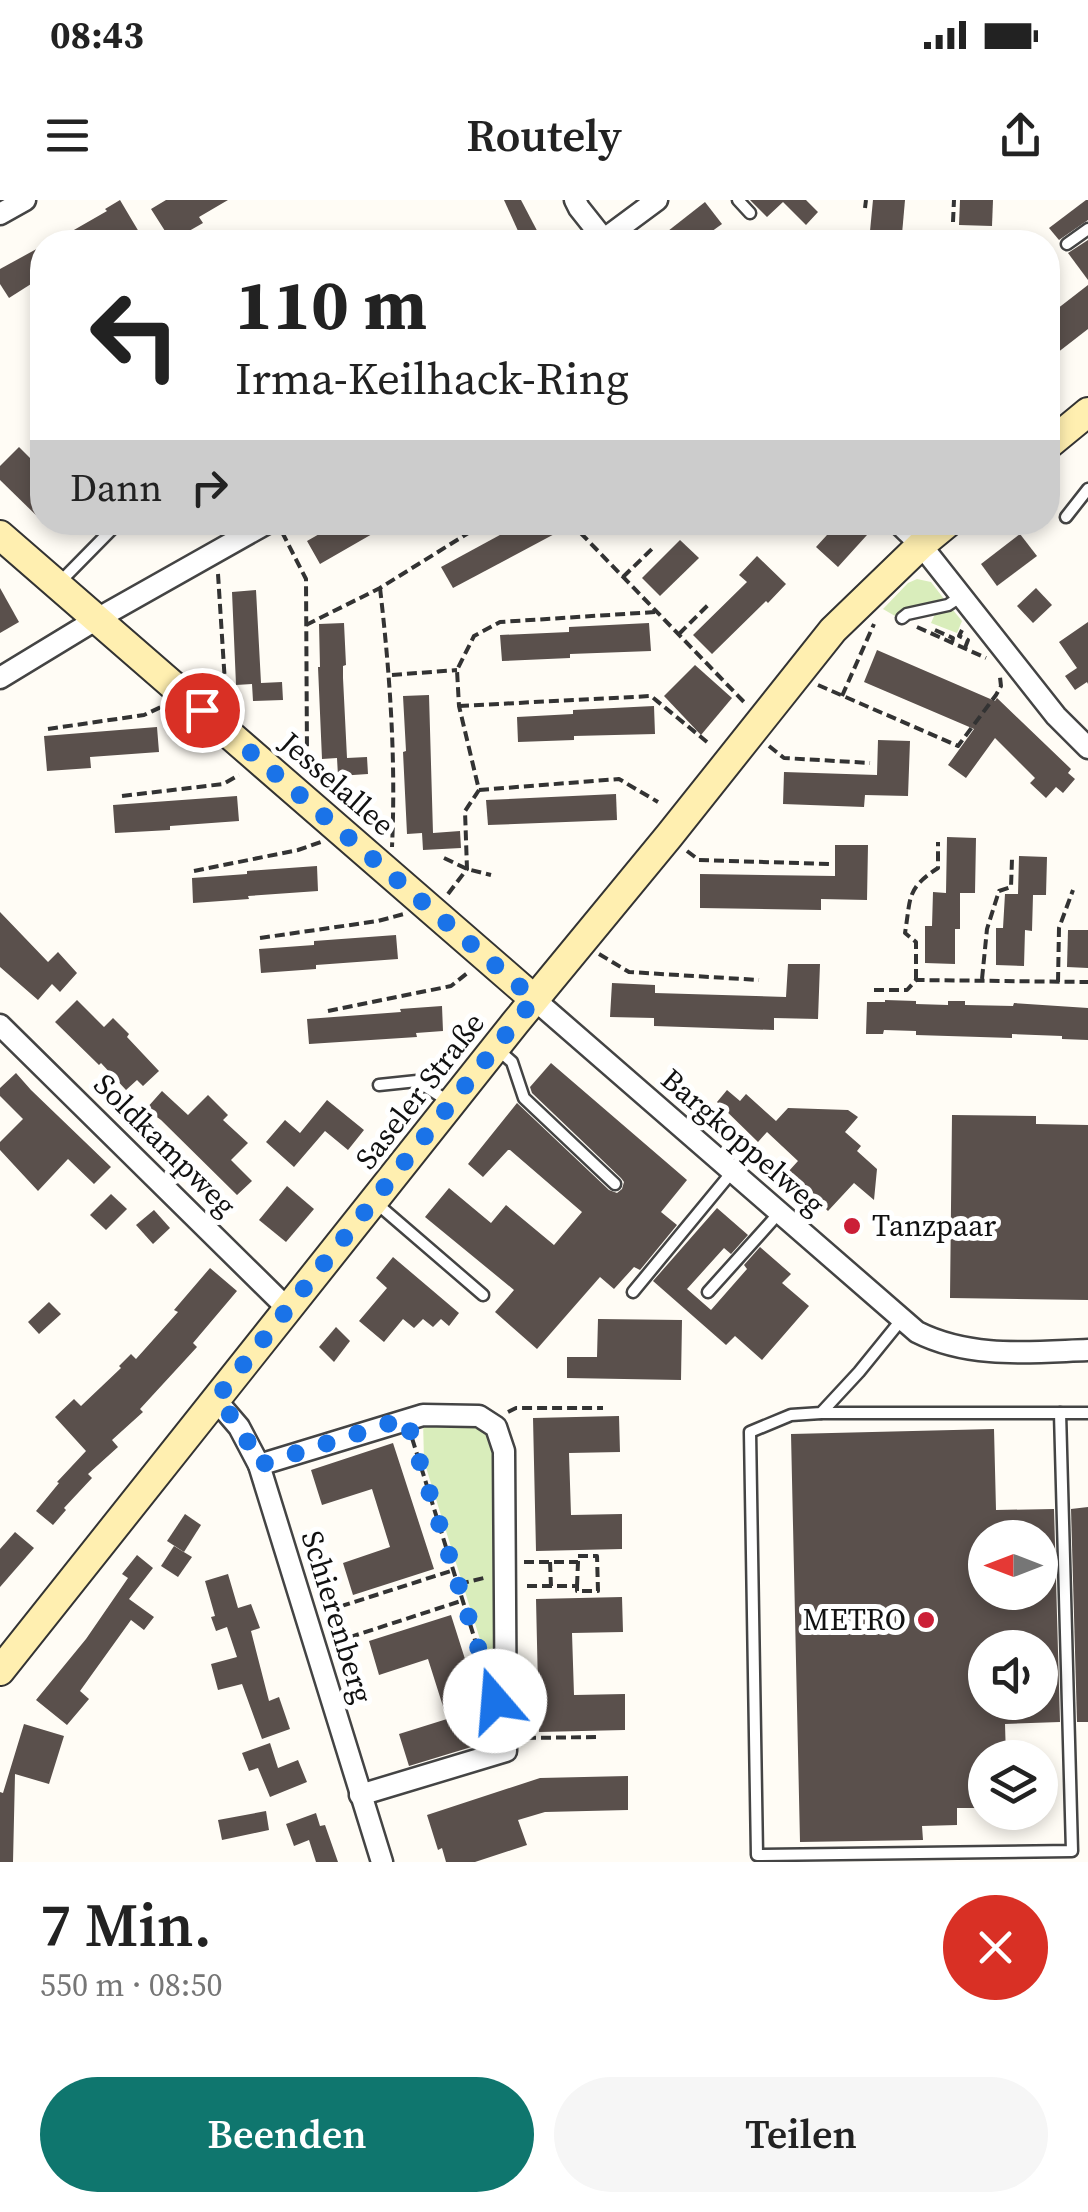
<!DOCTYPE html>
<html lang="de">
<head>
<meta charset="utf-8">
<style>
  :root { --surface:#fff; --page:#f6f6f6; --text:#222; --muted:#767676; --accent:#0f766e }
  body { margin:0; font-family:"Source Serif 4",serif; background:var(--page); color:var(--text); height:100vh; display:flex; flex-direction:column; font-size:38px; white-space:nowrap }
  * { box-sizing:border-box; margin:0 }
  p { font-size:32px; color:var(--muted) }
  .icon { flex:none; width:55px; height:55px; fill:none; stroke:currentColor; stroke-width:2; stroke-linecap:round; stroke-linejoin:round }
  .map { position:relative; height:1662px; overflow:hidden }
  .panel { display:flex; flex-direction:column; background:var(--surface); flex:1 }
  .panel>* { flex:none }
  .banner { position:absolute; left:30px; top:30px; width:1030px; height:305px; border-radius:40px; box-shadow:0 5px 15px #0003; background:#fff; color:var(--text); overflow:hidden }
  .needle { width:65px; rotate:270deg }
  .buttons { position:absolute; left:968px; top:1320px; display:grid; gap:20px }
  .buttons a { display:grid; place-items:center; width:90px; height:90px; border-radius:50%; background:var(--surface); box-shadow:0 5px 15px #0003; font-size:50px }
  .pin { position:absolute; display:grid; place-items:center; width:85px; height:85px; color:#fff; margin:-42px; border:5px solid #fff; border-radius:50%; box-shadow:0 2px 10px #0007 }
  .me { position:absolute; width:110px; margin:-55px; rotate:342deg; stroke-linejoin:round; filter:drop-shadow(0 0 8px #0008) }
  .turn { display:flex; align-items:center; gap:35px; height:210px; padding:0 40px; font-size:45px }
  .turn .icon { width:130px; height:130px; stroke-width:2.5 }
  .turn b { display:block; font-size:70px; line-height:85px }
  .then { display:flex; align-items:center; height:95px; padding:0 40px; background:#0003; gap:20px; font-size:38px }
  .round { display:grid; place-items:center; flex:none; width:105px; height:105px; border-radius:52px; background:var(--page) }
  .head { display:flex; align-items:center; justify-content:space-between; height:170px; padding:0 40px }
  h1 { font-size:60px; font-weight:600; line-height:75px }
  .primary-button { display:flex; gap:20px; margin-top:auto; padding:20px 40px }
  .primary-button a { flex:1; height:115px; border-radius:60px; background:var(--accent); color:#fff; font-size:40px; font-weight:600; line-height:115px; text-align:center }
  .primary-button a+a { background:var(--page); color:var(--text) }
  .status { display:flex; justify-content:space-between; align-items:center; height:70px; padding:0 50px; background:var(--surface); direction:ltr }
  .status svg { height:28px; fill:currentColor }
  header { display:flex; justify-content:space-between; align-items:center; height:130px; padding:0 40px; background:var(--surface); font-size:45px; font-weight:600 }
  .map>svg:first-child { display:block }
  .green { fill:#d9edbb }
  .building { fill:#5a504c; fill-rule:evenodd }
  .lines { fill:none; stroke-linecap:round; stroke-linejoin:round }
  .lane-casing { stroke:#444; stroke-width:15 }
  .street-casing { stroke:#444; stroke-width:25 }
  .secondary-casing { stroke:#333; stroke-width:32 }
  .path { stroke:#333; stroke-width:4; stroke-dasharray:10 5; stroke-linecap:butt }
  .lane { stroke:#fff; stroke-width:10 }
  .street { stroke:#fff; stroke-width:20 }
  .secondary { stroke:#ffefb0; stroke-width:28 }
  .route { stroke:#1a73e8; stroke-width:18; stroke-dasharray:0 32.4 }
  .poi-dot { fill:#cb1f37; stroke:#fff; stroke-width:4 }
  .labels { text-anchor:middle; stroke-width:10; stroke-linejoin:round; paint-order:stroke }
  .street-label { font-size:30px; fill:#111; stroke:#fff }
  .poi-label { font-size:30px; fill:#111; stroke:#fff; text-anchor:start }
</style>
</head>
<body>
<div class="status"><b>08:43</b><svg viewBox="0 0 49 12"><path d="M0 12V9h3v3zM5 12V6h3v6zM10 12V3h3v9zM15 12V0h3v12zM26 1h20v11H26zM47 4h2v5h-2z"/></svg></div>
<header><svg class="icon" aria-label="menu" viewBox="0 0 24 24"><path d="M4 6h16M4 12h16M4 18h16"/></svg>Routely<svg class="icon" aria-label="share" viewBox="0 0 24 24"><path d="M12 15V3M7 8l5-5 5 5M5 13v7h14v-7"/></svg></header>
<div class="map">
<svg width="1088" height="1662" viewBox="0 0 1088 1662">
  <rect width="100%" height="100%" fill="#fffcf5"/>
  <!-- green -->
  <g class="green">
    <polygon points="917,379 931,382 944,399 895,416 883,409 908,383"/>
    <polygon points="953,410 962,421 957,433 931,423 935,414"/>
    <polygon points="423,1220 480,1224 495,1239 501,1470 489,1468 424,1261"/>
  </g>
  <!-- building -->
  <g class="building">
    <polygon points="120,0 139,32 121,42 53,42 107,11 105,9"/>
    <polygon points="166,0 228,0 199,17 203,23 189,31 192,33 177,42 172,42 151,9"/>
    <polygon points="504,0 521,0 543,42 523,42"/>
    <polygon points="750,0 806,0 818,12 806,25 783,2 767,17"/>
    <polygon points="873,0 905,0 902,34 870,31"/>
    <polygon points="960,0 993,0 992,26 959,25"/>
    <polygon points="1086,0 1088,0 1088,20 1059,40 1049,28"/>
    <polygon points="705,2 722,24 697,42 654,42"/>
    <polygon points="1088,40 1088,80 1068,53"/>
    <polygon points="42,46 42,77 9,98 0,84 0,69"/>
    <polygon points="1088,85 1088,129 1048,160 1048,116"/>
    <polygon points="19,247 42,270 42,321 0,280 0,266"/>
    <polygon points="325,322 393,322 320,364 307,341 328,329"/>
    <polygon points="524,322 577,322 453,388 441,367"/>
    <polygon points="814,322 853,322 867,335 838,367 816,347 827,335"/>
    <polygon points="1020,334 1037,356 997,386 981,364"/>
    <polygon points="680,340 699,358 660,396 642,378"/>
    <polygon points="757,356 786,384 768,403 766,401 712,454 693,435 747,382 739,375"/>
    <polygon points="0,388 19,422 0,433"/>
    <polygon points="1036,388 1052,405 1033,423 1017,406"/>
    <polygon points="256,390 261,483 282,482 283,500 253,501 252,484 236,485 232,392"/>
    <polygon points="1088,422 1088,484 1087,482 1075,490 1065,476 1077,468 1059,442"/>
    <polygon points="344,423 346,465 343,466 343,478 347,558 367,557 368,574 338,576 337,558 322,559 318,467 320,467 319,424"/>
    <polygon points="649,423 651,451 570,454 570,458 502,461 500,435 569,432 569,427"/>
    <polygon points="877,450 995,501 997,498 1071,569 1068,573 1075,579 1063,593 1056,587 1046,598 1030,583 1035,578 995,538 966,578 948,565 974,529 864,482"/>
    <polygon points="695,465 732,498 701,535 664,496"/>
    <polygon points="429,495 433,633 460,631 461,648 423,650 422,633 407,634 403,552 406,551 403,496"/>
    <polygon points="654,506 655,534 574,536 574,540 518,542 517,517 573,514 573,510"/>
    <polygon points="157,527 159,552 90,557 91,568 47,571 44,536"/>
    <polygon points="878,540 910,541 908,596 865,595 864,607 783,604 784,572 877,575"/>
    <polygon points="616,594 617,620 488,625 486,600"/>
    <polygon points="237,596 239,621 170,626 170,630 115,633 113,605"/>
    <polygon points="947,637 976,638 975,693 960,693 960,729 955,729 955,764 925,763 925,726 932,726 933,692 946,693"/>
    <polygon points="835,645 868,645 867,700 821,699 821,710 700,708 700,674 835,676"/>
    <polygon points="1019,656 1047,657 1046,695 1033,695 1032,731 1025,730 1024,766 996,765 996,728 1003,728 1005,694 1018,694"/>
    <polygon points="317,666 318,691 248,696 249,699 193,703 192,678 247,674 247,671"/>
    <polygon points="0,712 48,762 58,752 77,773 60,792 52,784 38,800 0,767"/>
    <polygon points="1068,730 1088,730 1088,768 1067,767"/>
    <polygon points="396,735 398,759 316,765 316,769 261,773 259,749 314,745 314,741"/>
    <polygon points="788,764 820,764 818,819 774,818 774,830 654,826 654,818 610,817 612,783 655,785 655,793 786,797"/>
    <polygon points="77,800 104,827 113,818 129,834 127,837 159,871 143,886 137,880 126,890 101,863 99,865 55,822"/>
    <polygon points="885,800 916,801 916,804 948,805 948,801 965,801 965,805 1013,806 1014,803 1088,808 1088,840 1062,839 1062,836 1012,834 1012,838 916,835 916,831 884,830 883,834 866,834 867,802 885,802"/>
    <polygon points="442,806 443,831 416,833 417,837 309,844 307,819 401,812 400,809"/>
    <polygon points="551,863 687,980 661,1012 677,1025 640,1070 634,1067 614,1089 600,1077 537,1149 495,1112 514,1090 425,1017 449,988 491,1023 506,1005 554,1045 582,1012 510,950 508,950 483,977 468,964 517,903 609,990 617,993 622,989 624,982 621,978 532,893 530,887"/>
    <polygon points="16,873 31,890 111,967 94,984 68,959 38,991 0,950 0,942 23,919 0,896 0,888"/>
    <polygon points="727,890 740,901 746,894 776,921 788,908 848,910 858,917 845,932 861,946 857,951 877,969 874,1000 854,983 828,1011 788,972 798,961 767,932 758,942 717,902"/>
    <polygon points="162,891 188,915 208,895 228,915 223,920 248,943 231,960 252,981 237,995 161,920 146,909"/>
    <polygon points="327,900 364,930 348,950 325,931 294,967 266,942 285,920 300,933"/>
    <polygon points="952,915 1036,916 1036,924 1088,925 1088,1100 950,1098"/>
    <polygon points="287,986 314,1009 286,1042 259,1020"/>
    <polygon points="111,994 127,1009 106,1030 90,1015"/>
    <polygon points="717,1008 748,1035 731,1054 724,1048 687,1089 711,1110 747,1069 744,1065 760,1047 791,1074 782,1083 809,1106 762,1160 735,1136 726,1145 653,1081"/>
    <polygon points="154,1010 170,1028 153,1044 136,1025"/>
    <polygon points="393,1057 459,1113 449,1126 441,1119 433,1127 423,1119 414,1128 403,1119 384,1142 359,1121 387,1088 376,1078"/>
    <polygon points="210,1068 237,1091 193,1143 197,1147 140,1209 143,1212 112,1240 118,1247 88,1274 92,1278 64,1308 66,1310 53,1325 36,1311 59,1283 57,1282 86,1251 55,1217 74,1199 81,1206 121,1168 119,1166 131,1154 136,1159 178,1112 174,1110"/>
    <polygon points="49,1102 61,1114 39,1134 28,1122"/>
    <polygon points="598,1119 682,1120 681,1180 567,1178 567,1157 597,1157"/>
    <polygon points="336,1127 350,1141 334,1162 319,1147"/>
    <polygon points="619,1216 620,1252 569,1253 571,1315 622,1314 622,1349 536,1351 533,1218"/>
    <path d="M994 1229 996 1310 1054 1309 1060 1522 1005 1524 1006 1558H985V1608H957V1625L922 1626 923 1640 800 1642 791 1234ZM985 1338H1040V1392H985ZM985 1448H1040V1502H985Z"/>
    <polygon points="393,1243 434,1369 353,1395 343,1363 390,1347 372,1289 322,1305 311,1270"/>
    <polygon points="1088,1307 1088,1522 1077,1522 1071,1309"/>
    <polygon points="185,1314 201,1325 184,1352 167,1341"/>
    <polygon points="15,1332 34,1348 0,1387 0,1349"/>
    <polygon points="174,1346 192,1357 178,1377 161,1366"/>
    <polygon points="137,1355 153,1368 129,1399 154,1417 144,1430 131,1420 80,1491 89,1499 67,1525 36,1500 86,1439 128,1378 122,1374"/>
    <polygon points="228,1374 238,1408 251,1404 260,1428 251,1431 269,1501 279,1497 290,1529 262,1539 242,1484 218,1490 211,1464 237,1457 227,1427 216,1431 211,1417 215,1416 205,1381"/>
    <polygon points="622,1397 623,1432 572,1433 574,1495 625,1494 625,1530 539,1532 536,1399"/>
    <polygon points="451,1415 491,1541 409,1566 399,1534 447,1519 428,1459 379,1475 369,1441"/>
    <polygon points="24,1524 64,1536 49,1584 15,1574 13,1662 0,1662 0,1592 3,1593"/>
    <polygon points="270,1543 278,1568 298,1560 307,1582 270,1597 258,1568 249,1571 242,1553"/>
    <polygon points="628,1576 628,1610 545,1612 518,1620 527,1645 475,1662 446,1662 442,1648 438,1650 427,1615 540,1578"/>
    <polygon points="266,1611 269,1630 222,1640 218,1620"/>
    <polygon points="316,1613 320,1626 325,1625 338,1662 316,1662 309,1640 294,1646 286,1624"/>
  </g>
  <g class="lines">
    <!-- lane casing -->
    <g class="lane-casing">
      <g id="lane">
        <polyline points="738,0 750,13"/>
        <polyline points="1067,44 1088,29"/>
        <polyline points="1066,317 1088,289"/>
        <polyline points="58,384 119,322"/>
        <polyline points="902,418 907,414 948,405 960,397"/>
        <polyline points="496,848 512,862 524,898 615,984"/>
        <polyline points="379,885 417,881 451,903"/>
        <polyline points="375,1002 483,1095"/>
        <polyline points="633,1092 732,972"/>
        <polyline points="708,1092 779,1013"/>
        <polyline points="902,1119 859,1172 821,1213 791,1215 750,1232 757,1655 1072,1651 1060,1213 1088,1213"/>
        <polyline points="821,1213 1060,1213"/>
      </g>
    </g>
    <!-- street casing -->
    <g class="street-casing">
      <g id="street">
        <polyline points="575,0 579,8 606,42"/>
        <polyline points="0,14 25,0"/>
        <polyline points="603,40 657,0"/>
        <polyline points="897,322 921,345 1056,516 1088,548"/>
        <polyline points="0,478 97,419 269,322"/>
        <path d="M534 799 917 1132C971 1159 1030 1152 1088 1150"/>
        <polyline points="0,825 288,1109"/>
        <polyline points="215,1199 239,1227 259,1265 382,1662"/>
        <polyline points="259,1265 423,1215 479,1216 496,1227 504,1251 506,1551 360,1595"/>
      </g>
    </g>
    <!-- secondary casing -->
    <g class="secondary-casing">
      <g id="secondary">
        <polyline points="1048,245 1088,212"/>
        <polyline points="0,335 534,799"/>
        <polyline points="0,1471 515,823 669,636 833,430 921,345 949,322"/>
      </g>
    </g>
    <!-- path -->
    <g class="path">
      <polyline points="865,8 866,0"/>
      <polyline points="953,22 954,0"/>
      <polyline points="570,322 744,502"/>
      <polyline points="282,332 306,379 307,554 301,564"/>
      <polyline points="218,374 226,499"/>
      <polyline points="623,377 655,346"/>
      <path d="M380 388C390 474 396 560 392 647"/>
      <polyline points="306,425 380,388 486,322"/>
      <polyline points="917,427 986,458"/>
      <polyline points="935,430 953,438 952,442"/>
      <polyline points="962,430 959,436 968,440 965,448"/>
      <polyline points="679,434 709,404"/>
      <polyline points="392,475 457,470"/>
      <polyline points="818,485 958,546 996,495 1001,486 1000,477"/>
      <polyline points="842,496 874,424"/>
      <polyline points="459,506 651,496 707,542"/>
      <polyline points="48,529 144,515 161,507"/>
      <polyline points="769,546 784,558 870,563"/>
      <polyline points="479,590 619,579 658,602"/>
      <polyline points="122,596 223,584 239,575"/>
      <polyline points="687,651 699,660 829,664"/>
      <polyline points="444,658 467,669 491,675"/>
      <polyline points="194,671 298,650 321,642"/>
      <polyline points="448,694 467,669 465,611 479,590 459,506 457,470 474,436 500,422 655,412"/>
      <polyline points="260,738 378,721 404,714"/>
      <polyline points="599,754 629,772 759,780"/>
      <path d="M916 779V742L905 733C911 697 906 689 938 668V642"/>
      <polyline points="982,779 987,729 999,691 1011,687 1012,659"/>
      <polyline points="1058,782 1059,728 1073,690"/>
      <polyline points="874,790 907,790 916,780 1088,782"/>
      <polyline points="328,811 451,786 470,771"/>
      <polyline points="508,1212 516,1208 603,1208"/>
      <polyline points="412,1238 485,1472"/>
      <polyline points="524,1362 578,1362 578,1356 597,1356 598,1391 577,1391 577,1386 525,1386"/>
      <polyline points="550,1362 551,1386"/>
      <polyline points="459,1384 488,1377"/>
      <polyline points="577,1386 578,1362"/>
      <polyline points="326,1411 454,1370"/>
      <polyline points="335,1442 464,1400"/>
      <polyline points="526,1538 598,1537"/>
    </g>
    <!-- lane -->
    <use href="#lane" class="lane"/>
    <!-- street -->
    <use href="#street" class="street"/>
    <!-- secondary -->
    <use href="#secondary" class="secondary"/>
  </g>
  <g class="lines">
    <!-- route -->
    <polyline class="route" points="202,510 534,799 216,1199 240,1226 259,1265 406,1218 495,1501"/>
  </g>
  <!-- markers -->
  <g class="poi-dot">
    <circle cx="852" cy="1026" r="10"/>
    <circle cx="926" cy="1420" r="10"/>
  </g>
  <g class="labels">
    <!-- street labels -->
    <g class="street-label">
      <text transform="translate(337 584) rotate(41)" y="10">Jesselallee</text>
      <text transform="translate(420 891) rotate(-52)" y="10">Saseler Straße</text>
      <text transform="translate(743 942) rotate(41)" y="10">Bargkoppelweg</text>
      <text transform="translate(165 945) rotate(45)" y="10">Soldkampweg</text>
      <text transform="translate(337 1417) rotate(73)" y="10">Schierenberg</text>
    </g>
    <!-- poi labels -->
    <g class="poi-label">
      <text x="872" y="1036">Tanzpaar</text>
      <text x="906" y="1430" text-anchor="end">METRO</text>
    </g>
  </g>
</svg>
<div class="buttons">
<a><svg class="needle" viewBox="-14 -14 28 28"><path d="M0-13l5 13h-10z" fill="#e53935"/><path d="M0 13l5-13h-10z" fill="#767676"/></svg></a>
<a><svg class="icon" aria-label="sound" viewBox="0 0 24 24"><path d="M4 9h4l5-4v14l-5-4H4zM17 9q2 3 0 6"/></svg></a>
<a><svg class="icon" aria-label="layers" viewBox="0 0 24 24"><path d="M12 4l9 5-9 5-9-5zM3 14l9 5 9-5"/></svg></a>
</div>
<div class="pin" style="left:202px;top:510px;background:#d93025"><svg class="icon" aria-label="arrive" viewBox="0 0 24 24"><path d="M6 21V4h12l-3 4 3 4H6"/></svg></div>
<svg class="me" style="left:495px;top:1501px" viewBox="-20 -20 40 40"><circle r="19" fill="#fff"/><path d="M0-13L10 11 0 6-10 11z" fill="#1a73e8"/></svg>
<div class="banner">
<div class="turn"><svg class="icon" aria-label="left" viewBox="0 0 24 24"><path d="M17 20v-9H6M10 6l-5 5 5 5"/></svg><div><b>110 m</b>Irma-Keilhack-Ring</div></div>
<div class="then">Dann<svg class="icon" aria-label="right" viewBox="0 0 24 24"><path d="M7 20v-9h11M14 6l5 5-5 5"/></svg></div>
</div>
</div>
<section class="panel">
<div class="head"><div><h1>7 Min.</h1><p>550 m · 08:50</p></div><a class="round" style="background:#d93025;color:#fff"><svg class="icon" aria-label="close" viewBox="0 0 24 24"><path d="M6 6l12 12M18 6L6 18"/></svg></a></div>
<div class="primary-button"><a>Beenden</a><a>Teilen</a></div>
</section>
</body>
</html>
